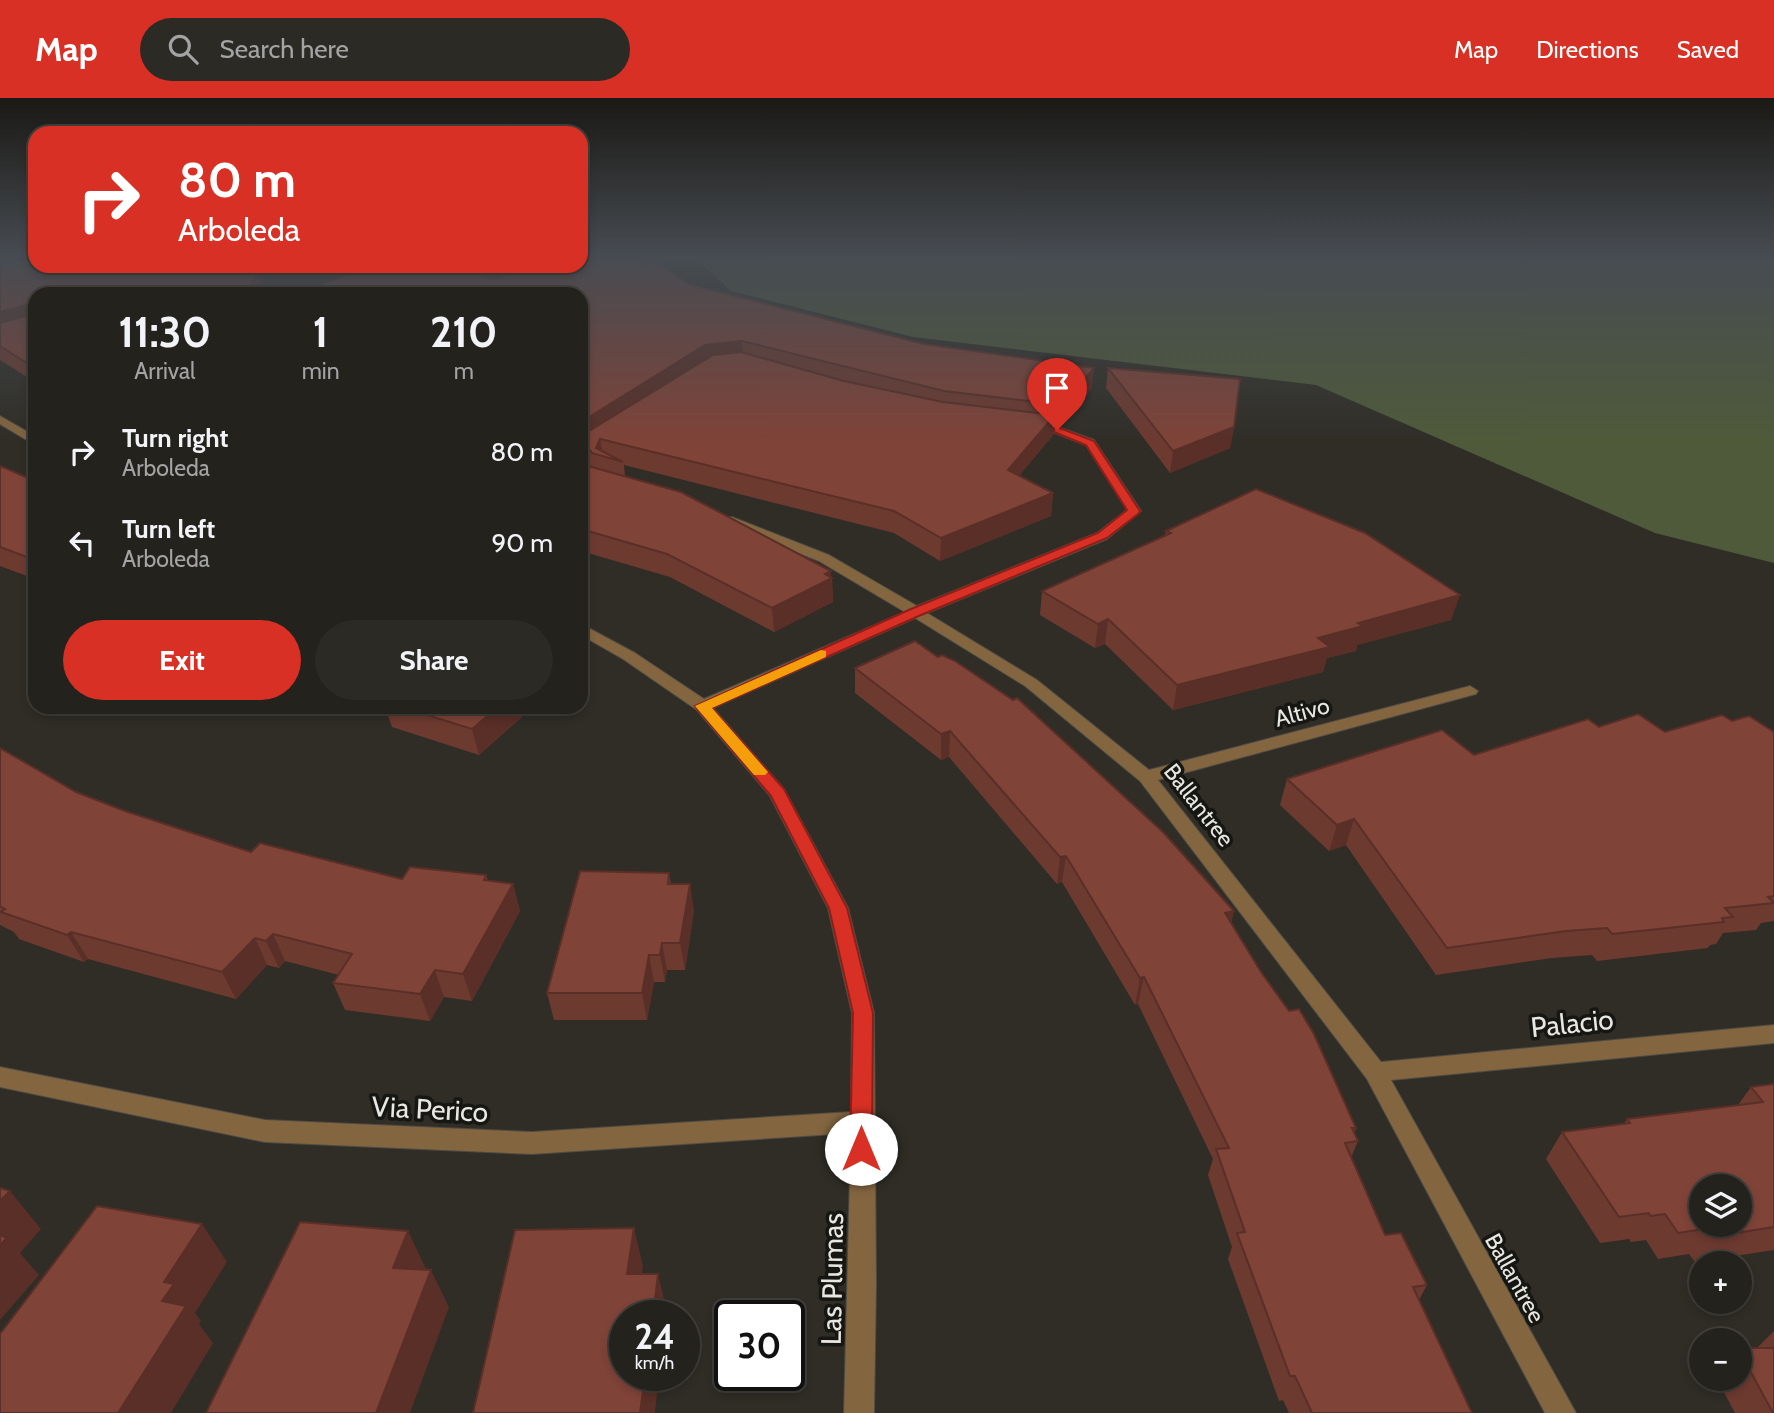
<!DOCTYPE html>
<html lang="en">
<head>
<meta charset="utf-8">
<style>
  :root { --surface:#23221c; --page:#2b2a25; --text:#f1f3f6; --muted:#a3a4a3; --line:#403f3b; --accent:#d93025 }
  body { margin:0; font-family:Cabin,sans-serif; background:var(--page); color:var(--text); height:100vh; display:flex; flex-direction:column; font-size:26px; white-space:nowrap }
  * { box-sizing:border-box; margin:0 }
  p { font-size:23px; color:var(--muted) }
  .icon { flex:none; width:38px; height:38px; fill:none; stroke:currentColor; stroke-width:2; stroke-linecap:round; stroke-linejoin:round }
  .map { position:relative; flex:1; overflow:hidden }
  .sheet { position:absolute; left:28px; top:189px; width:560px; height:427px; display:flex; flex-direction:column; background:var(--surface); border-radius:21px; box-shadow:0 4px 10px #0003,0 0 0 2px var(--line) }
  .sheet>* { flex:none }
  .hud { position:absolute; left:28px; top:28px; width:560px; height:147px; border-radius:21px; box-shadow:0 4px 10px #0003,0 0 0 2px var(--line); background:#d93025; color:#fff; overflow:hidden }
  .buttons { position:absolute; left:1689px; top:1076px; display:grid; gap:14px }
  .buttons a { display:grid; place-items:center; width:63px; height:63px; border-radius:50%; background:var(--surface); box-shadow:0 4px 10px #0003,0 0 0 2px var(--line); font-size:35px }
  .speed { position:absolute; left:609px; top:1202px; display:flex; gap:14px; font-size:35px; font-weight:700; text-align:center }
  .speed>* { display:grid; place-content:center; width:91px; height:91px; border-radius:50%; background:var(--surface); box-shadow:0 4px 10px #0003,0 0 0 2px var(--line); line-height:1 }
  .speed small { font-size:18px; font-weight:400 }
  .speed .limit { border:4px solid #111; border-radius:10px; background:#fff; color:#111 }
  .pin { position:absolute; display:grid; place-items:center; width:60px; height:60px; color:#fff; margin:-72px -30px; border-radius:50% 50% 50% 0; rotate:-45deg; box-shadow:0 0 7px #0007 }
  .pin .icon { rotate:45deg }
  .me { position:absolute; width:77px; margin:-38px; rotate:0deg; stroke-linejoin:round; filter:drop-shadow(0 0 5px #0008) }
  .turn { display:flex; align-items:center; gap:24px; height:147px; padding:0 35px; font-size:32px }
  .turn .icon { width:91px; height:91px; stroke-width:2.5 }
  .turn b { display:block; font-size:49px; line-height:60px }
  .eta { display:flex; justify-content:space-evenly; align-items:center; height:119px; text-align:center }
  .eta b { font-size:42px; font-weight:700; line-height:49px }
  .primary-button { display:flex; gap:14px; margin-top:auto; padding:14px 35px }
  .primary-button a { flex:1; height:80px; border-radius:42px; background:var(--accent); color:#fff; font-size:28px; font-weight:700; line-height:80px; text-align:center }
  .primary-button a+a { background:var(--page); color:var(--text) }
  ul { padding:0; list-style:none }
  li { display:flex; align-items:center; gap:21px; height:91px; padding:0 35px }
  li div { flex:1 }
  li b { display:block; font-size:26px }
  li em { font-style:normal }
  header { display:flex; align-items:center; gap:42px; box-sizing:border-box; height:98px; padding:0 35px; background:var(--accent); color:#fff }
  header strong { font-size:33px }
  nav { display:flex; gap:38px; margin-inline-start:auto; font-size:24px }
  .search { width:490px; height:63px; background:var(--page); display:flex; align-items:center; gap:18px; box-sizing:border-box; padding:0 24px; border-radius:38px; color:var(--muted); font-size:26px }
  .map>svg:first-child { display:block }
  .green { fill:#4f5a3a }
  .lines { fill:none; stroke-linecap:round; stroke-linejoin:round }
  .minor-casing { stroke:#4d4b44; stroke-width:2 }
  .minor { fill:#836540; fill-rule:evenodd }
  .wall { fill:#6d3a30 }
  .shaded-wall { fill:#592f27 }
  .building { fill:#7f4338; stroke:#592f27; stroke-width:2; fill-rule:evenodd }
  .route { fill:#d93025; stroke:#8d1f18; stroke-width:2 }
  .slow { fill:#f59e0b }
  .labels { text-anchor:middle; stroke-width:7; stroke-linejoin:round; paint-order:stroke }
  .street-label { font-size:23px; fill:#e8e7e2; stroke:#161612 }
  .near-street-label { font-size:28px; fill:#e8e7e2; stroke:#161612 }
</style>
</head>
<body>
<header>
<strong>Map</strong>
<div class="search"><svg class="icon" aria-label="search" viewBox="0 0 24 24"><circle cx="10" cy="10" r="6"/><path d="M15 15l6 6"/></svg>Search here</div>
<nav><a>Map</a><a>Directions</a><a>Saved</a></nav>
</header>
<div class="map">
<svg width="1774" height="1315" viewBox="0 0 1774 1315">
  <rect width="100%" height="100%" fill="#2f2d26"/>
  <!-- green -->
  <polygon class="green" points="696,160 1774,160 1774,465 1655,435 1316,287 913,239 731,193"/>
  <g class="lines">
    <!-- minor casing -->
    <g class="minor-casing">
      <g id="minor">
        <polygon points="0,318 35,338 35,347 0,326"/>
        <polygon points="1032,326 1061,330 1094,342 1141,413 1107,441 927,515 1037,582 1149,672 1470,588 1478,593 1476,596 1158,682 1381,964 1774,927 1774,945 1391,982 1576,1315 1545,1315 1367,981 1140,683 1025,588 915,520 713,610 784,691 848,810 874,915 876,1186 874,1315 844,1315 851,1035 532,1056 265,1044 0,989 0,969 265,1022 532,1034 851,1014 852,915 828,810 770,698 697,612 623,561 581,537 581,526 635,555 704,601 905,514 819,463 722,425 722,419 732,419 829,457 917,508 1097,435 1127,412 1086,347 1055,335 1028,331 1028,327"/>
      </g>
    </g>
    <!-- minor -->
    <use href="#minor" class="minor"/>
  </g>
  <!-- wall -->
  <g class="wall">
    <polygon points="581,160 645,160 646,166 688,186 1092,290 1061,327 1054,327 1053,337 1019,378 1053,395 1051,418 940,463 894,435 624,367 625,378 832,480 833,504 774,534 670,479 581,453 581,366 589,368 587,365 581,364 581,196 367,168 581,168"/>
    <polygon points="0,167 80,174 264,192 35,196 35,284 0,262"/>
    <polygon points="1108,270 1234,329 1230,350 1170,375 1106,290"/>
    <polygon points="0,368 35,383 35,481 0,468"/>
    <polygon points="1166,433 1451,522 1357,547 1356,553 1327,560 1323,574 1173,612 1105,546 1095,550 1040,517 1042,493 1165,437"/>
    <polygon points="855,570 1234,813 1231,825 1356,1030 1354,1035 1358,1043 1351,1060 1385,1137 1427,1187 1419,1202 1472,1315 1289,1315 1283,1302 1279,1303 1228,1161 1232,1149 1208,1077 1213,1061 1138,906 1135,907 1062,784 1057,786 949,659 941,662 855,595"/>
    <polygon points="384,609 519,609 522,619 479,657 392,629 385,609"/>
    <polygon points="1732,623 1774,634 1774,823 1761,825 1756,832 1723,835 1716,846 1710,847 1708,850 1597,863 1592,857 1552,860 1436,877 1346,747 1329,753 1280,707 1287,681 1474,657 1599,629 1665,634"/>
    <polygon points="0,650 76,694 125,713 251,754 402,781 486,777 488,783 513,786 520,813 472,903 444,899 430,923 345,912 333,885 339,877 285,863 279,870 267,867 236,901 88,861 84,864 19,841 14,834 0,827"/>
    <polygon points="669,775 671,786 694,812 685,872 667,872 665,884 654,884 647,922 554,922 547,895"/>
    <polygon points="1774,986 1774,1152 1695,1164 1689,1156 1658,1161 1646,1142 1631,1144 1629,1141 1600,1145 1546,1061 1562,1034 1624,1026 1627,1021 1738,1007 1751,989"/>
    <polygon points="1774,1233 1774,1315 1735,1315 1717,1281 1740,1281 1740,1250 1757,1250"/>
  </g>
  <!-- shaded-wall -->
  <g class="shaded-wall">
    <polygon points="501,168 504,168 507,184 486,195 483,178"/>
    <polygon points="258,175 264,192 262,196 246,196"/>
    <polygon points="26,207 34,225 0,234 0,214"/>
    <polygon points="742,243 744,262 581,344 581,324 705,247"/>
    <polygon points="1094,270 1092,290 1061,327 1063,307"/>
    <polygon points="1055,317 1053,337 1006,394 1008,372"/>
    <polygon points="1234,329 1230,350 1170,375 1173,353"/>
    <polygon points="600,341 603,358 596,350"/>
    <polygon points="1053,395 1051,418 940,463 941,440"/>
    <polygon points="831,473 833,504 774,534 772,510"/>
    <polygon points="1460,497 1451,522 1357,547 1356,553 1327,560 1323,574 1173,612 1177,587 1318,540 1358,525"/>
    <polygon points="1108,521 1105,546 1095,550 1098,526"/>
    <polygon points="498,609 519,609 522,619 479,657 472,631"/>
    <polygon points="950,633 949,659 941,662 941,636"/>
    <polygon points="1354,721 1346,747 1329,753 1337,727"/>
    <polygon points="1066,758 1062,784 1057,786 1060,759"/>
    <polygon points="513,786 520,813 472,903 463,876"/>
    <polygon points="690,786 694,812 685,872 680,845"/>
    <polygon points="1234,813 1227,840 1225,815"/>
    <polygon points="71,834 88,861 84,864 67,837"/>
    <polygon points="273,836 285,863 279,870 266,843"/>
    <polygon points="255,840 267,867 236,901 222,874"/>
    <polygon points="662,845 667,872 665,884 660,857"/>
    <polygon points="649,857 654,884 647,922 642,895"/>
    <polygon points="435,872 444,899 430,923 420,896"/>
    <polygon points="1144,879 1138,906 1135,907 1140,880"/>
    <polygon points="10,1093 41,1131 20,1155 39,1177 0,1222 0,1103"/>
    <polygon points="202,1126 227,1164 195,1215 201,1223 199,1226 213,1245 171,1315 118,1315 162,1203 164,1184"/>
    <polygon points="634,1130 643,1168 637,1213 627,1176"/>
    <polygon points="408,1133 426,1171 412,1207 393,1170"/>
    <polygon points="431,1172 449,1209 410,1315 376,1315"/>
    <polygon points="658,1176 667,1213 666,1218 653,1218"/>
    <polygon points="645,1278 659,1278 655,1315 640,1315"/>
  </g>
  <!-- building -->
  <g class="building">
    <polygon points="33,160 35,160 35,168 70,168 80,174 89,168 245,168 258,175 246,196 35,196 35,270 0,248 0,225 29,217 30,210 26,207 0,214 0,167"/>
    <polygon points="581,160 644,160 643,166 659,165 688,186 924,246 1094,270 1063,307 944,293 742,243 705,247 581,324 581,196 301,196 367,168 501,168 483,178 492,181 505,178 512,171 506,168 581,168"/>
    <polygon points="741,254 844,283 943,304 1055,317 1008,372 1053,395 941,440 894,413 600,341 596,350 623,364 592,355 584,344 581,344 581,338 713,257"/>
    <polygon points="1108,270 1240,281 1234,329 1173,353"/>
    <polygon points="581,366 681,394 831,473 825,476 832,480 772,510 667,456 581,431"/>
    <polygon points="0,368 35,383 35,462 0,449"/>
    <polygon points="1256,391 1365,435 1460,497 1358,525 1363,528 1318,540 1330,549 1177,587 1108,521 1098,526 1042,493 1171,435 1166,433"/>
    <polygon points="915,543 938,559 942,557 955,563 1013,602 1017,600 1163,734 1234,813 1225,815 1261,874 1289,913 1299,911 1314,936 1356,1030 1352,1030 1358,1043 1345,1045 1385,1137 1401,1135 1427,1187 1413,1189 1472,1315 1312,1315 1295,1278 1290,1278 1237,1135 1245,1134 1216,1051 1229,1050 1144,879 1140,880 1066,758 1060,759 950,633 941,636 855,570"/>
    <polygon points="401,609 498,609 472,631"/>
    <polygon points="1638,616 1665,634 1722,617 1732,623 1749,618 1774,634 1774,798 1768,799 1774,805 1725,810 1733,819 1722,820 1724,824 1612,836 1607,830 1566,833 1447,850 1354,721 1337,727 1287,681 1442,632 1474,657 1588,621 1599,629"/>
    <polygon points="0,650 76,694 125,713 251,754 260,745 402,781 410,769 486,777 484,782 513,786 463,876 435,872 420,896 333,885 352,856 273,836 266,843 255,840 222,874 71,834 67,837 1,814 5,811 0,808"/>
    <polygon points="580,773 669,775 668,786 690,786 680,845 662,845 660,857 649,857 642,895 547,895"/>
    <path d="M1774 986V1129L1717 1138 1710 1130 1678 1135 1665 1116 1650 1118 1649 1115 1619 1119 1562 1034 1630 1025 1627 1021 1763 1004 1751 989ZM1701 1088H1740V1127H1701Z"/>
    <polygon points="0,1090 10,1093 0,1103"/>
    <polygon points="97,1108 202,1126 164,1184 174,1186 162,1203 186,1208 118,1315 0,1315 0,1236"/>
    <polygon points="300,1124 408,1133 393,1170 431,1172 376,1315 206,1315"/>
    <polygon points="634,1130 627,1176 658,1176 653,1218 625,1218 625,1278 645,1278 640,1315 473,1315 515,1132"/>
    <polygon points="0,1137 7,1140 0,1147"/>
    <polygon points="1740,1250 1774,1250 1774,1315 1773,1315 1740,1254"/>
  </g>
  <!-- sky -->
  <linearGradient id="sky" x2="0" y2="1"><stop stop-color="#1a1915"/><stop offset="0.46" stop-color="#474c52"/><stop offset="1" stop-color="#474c52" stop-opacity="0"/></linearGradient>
  <rect width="1774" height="345" fill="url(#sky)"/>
  <!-- route -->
  <polygon class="route" points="1057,329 1094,343 1140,413 1138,416 1107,440 921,517 712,610 784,691 847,810 873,915 872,1051 869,1058 861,1061 853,1058 850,1051 853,915 829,810 771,698 695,608 911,511 1098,435 1127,412 1086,347 1054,334 1054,330"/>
  <!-- slow -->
  <polygon class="slow" points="821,552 826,553 826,559 712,610 768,674 765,677 754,677 695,608"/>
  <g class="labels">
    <!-- street labels -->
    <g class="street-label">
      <text transform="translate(1302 614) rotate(-15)" y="8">Altivo</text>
      <text transform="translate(1199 707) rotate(52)" y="8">Ballantree</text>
      <text transform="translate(1515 1180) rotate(61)" y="8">Ballantree</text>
    </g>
    <!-- near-street labels -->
    <g class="near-street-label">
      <text transform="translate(1572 925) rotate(-6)" y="10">Palacio</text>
      <text transform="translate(430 1011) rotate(3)" y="10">Via Perico</text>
      <text transform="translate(832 1181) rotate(-89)" y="10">Las Plumas</text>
    </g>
  </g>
</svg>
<div class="buttons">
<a><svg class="icon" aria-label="layers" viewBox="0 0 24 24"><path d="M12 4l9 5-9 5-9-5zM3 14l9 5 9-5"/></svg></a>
<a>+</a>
<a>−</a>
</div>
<div class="speed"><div>24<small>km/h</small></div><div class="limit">30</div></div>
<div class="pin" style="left:1057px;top:332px;background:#d93025"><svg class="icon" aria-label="arrive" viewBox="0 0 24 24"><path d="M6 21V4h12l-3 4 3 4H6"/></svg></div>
<svg class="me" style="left:861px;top:1051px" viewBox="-20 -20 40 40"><circle r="19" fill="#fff"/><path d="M0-13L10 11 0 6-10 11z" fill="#d93025"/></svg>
<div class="hud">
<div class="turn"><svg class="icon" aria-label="right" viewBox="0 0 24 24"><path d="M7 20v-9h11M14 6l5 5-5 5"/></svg><div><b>80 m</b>Arboleda</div></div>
</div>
<section class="sheet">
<div class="eta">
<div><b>11:30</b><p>Arrival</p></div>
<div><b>1</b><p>min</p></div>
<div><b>210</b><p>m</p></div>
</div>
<ul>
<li><svg class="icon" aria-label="right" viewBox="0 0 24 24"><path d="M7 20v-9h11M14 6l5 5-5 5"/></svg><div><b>Turn right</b><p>Arboleda</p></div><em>80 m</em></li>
<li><svg class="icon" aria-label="left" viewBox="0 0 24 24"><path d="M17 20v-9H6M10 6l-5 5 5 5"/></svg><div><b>Turn left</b><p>Arboleda</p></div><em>90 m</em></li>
</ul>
<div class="primary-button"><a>Exit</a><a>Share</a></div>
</section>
</div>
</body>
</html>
